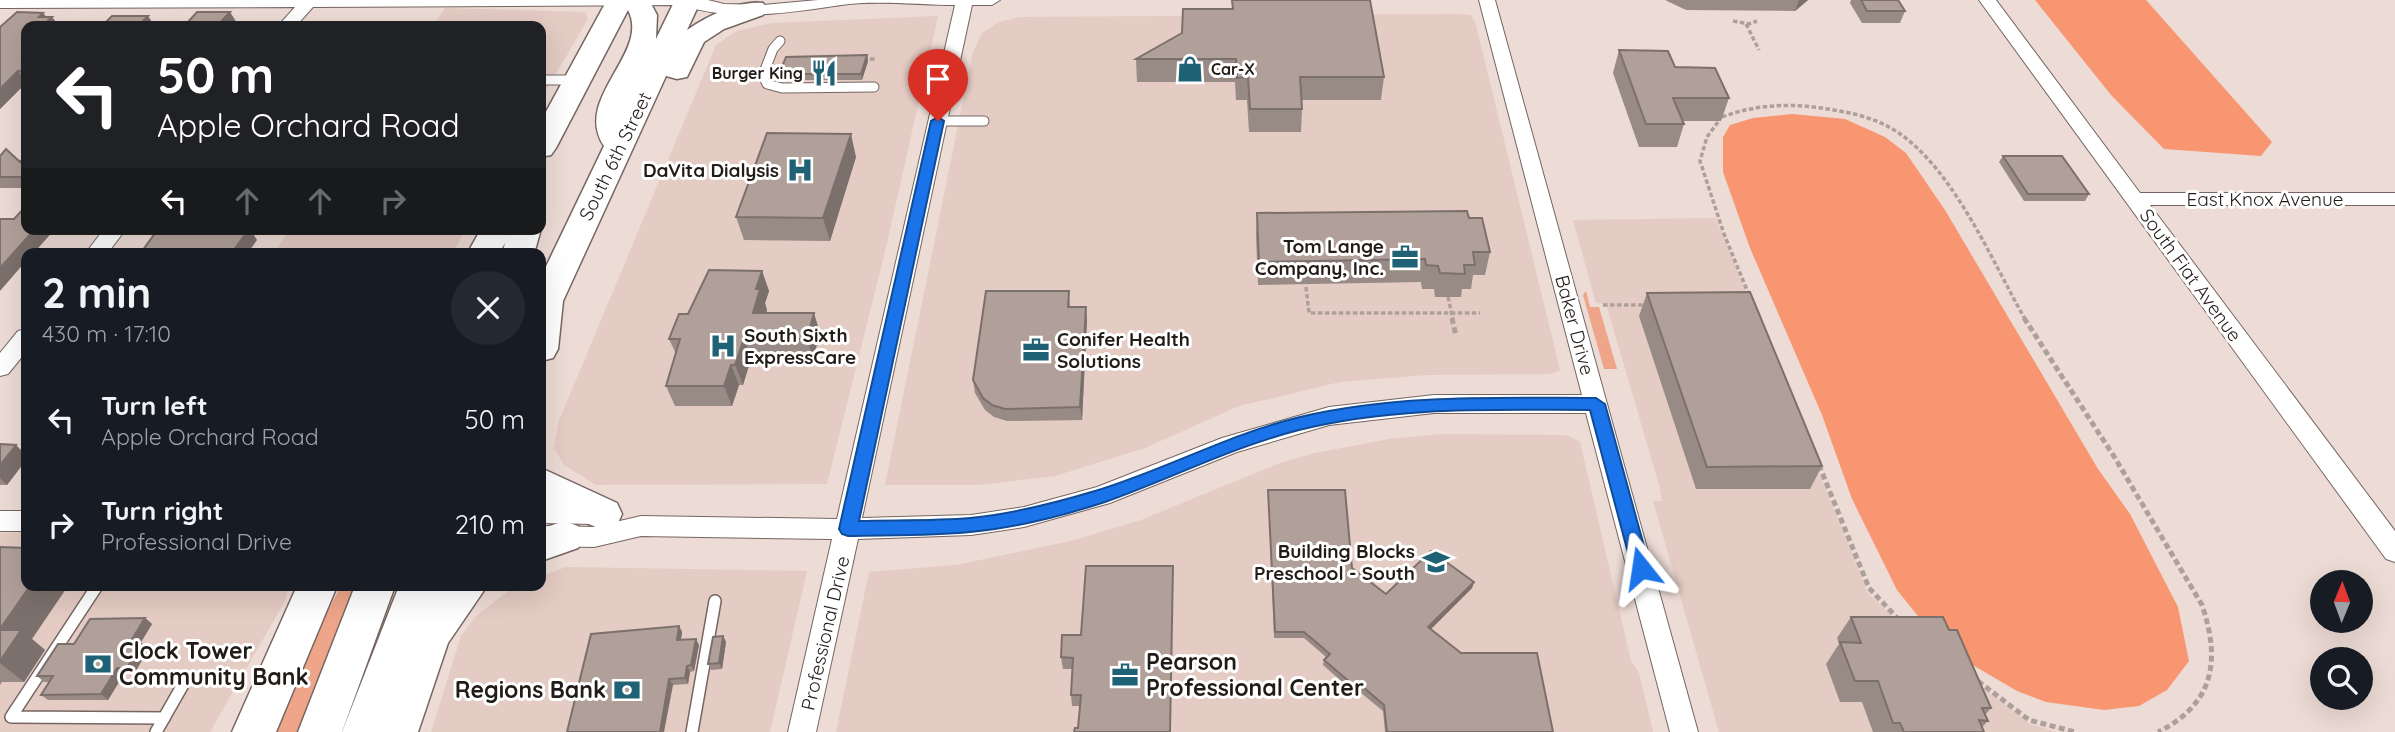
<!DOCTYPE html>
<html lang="en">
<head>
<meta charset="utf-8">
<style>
  :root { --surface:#171b24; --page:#242831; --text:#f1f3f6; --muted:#9ea1a6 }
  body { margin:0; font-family:Quicksand,sans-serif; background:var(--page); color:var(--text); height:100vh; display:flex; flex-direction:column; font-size:26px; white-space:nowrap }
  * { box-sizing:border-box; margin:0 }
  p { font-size:23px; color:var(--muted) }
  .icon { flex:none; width:38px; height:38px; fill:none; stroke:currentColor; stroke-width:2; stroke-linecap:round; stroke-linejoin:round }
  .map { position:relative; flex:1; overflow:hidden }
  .drawer { position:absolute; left:21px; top:248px; width:525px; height:343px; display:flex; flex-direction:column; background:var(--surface); border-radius:14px; box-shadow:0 7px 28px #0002 }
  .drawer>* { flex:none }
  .hud { position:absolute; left:21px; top:21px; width:525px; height:214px; border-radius:14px; box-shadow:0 7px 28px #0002; background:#202124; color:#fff; overflow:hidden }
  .needle { width:46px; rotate:1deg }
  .tools { position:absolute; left:2310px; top:570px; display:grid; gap:14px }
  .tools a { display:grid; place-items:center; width:63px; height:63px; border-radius:50%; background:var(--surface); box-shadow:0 7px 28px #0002; font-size:35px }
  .pin { position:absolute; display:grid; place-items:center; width:60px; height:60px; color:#fff; margin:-72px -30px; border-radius:50% 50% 50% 0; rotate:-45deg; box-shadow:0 0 7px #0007 }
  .pin .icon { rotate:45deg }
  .me { position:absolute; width:77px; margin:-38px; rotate:345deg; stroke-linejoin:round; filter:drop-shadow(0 0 5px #0008) }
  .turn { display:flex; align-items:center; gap:24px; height:147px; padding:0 21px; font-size:32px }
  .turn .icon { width:91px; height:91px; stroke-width:2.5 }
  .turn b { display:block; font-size:49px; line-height:60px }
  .lanes { display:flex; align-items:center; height:66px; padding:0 21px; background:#0003; justify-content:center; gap:35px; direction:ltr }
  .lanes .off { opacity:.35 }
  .round { display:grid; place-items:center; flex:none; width:74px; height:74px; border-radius:37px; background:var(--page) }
  .headline { display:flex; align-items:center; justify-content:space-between; height:119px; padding:0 21px }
  h1 { font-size:42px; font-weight:700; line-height:52px }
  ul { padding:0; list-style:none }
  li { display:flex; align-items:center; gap:21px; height:105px; padding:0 21px }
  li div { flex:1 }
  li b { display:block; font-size:26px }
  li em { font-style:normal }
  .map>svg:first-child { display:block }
  .built { fill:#e4cbc3 }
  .green { fill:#eea58a }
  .water { fill:#f89672 }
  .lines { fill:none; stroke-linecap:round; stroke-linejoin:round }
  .service-far1-casing { stroke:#756661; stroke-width:11 }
  .service-casing { stroke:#756661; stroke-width:14 }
  .minor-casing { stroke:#756661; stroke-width:2 }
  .primary-casing { stroke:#756661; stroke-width:3 }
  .path-far1 { stroke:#ad9f9a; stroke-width:3.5; stroke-dasharray:4.5 2.5; stroke-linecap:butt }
  .path { stroke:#ad9f9a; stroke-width:5; stroke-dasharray:6 3.5; stroke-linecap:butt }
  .service-far1 { stroke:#fff; stroke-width:9 }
  .service { stroke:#fff; stroke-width:11 }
  .minor { fill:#fff; fill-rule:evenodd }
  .primary { fill:#fff; fill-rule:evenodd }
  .wall { fill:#988a84 }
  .shaded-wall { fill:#7c706c }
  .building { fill:#b1a09a; stroke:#7c706c; stroke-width:2 }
  .route { fill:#1a73e8; stroke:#114b97; stroke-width:2 }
  .labels { text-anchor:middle; stroke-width:6; stroke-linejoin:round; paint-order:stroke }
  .far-poi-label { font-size:16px; font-weight:bold; fill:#221c19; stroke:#fff; text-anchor:start }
  .street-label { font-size:19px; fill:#221c19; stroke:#fff }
  .poi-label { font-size:19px; font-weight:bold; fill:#221c19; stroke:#fff; text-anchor:end }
  .near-poi-label { font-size:23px; font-weight:bold; fill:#221c19; stroke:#fff; text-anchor:start }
</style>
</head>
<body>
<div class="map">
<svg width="2395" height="732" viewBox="0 0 2395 732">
  <rect width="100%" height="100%" fill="#eddbd5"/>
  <!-- built -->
  <g class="built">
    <polygon points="445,8 585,12 588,19 541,99 541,26 433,26"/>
    <polygon points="1457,14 1471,15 1476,25 1560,370 1551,374 1427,375 1340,382 1239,406 1145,448 1055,476 979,485 885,485 973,52 982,33 999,22 1020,17"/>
    <polygon points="938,16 887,243 827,484 596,485 564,465 554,448 558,423 716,45 737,31 772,23"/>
    <polygon points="1716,218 1868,593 1902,626 2030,724 2057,732 1719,732 1653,501 1662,501 1660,488 1606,304 1596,303 1573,220"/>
    <polygon points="290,229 466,229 452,254 273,254"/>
    <polygon points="1441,434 1567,435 1580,442 1631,661 1639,673 1653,732 836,732 869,572 956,565 1071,541 1141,520 1280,463 1315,453 1389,439"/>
    <polygon points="26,532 26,586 288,586 286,599 210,732 0,732 0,533"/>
    <polygon points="566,567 807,571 770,732 431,732 461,636 477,615 515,586 541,586 541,576"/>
  </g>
  <!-- green -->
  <g class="green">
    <polygon points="1586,291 1590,307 1599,307 1617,369 1604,369 1583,295"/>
    <polygon points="341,586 365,586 308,732 276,732 320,625"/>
  </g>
  <!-- water -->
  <g class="water">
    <polygon points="2035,0 2146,0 2272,142 2261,156 2164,149 2111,95"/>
    <polygon points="1792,114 1845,119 1885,137 1906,153 1945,210 2098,469 2130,514 2178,607 2189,661 2167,690 2139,706 2104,710 2046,702 2017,691 1959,657 1921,620 1897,590 1852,499 1822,415 1750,248 1723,172 1723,137 1730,125 1753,118"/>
  </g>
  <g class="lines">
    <!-- service-far1 casing -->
    <g class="service-far1-casing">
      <g id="service-far1">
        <polyline points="780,41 773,49 763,75 767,84 782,88 874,87"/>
        <polyline points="541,80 575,80"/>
        <polyline points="938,121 984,121"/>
      </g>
    </g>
    <!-- service casing -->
    <g class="service-casing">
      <g id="service">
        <polyline points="97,586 11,717 164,718"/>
        <polyline points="156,732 185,681"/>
        <polyline points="692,732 715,601"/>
      </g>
    </g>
    <!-- minor casing -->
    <g class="minor-casing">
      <g id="minor">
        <path d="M0 0H708L724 4 763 5 818 0H1000L992 5H972L862 518 971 515 1024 507 1097 487 1222 438 1329 407 1434 395H1582L1479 0H1495L1698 732H1670L1586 413H1434L1329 425 1237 452 1110 503 1024 527 971 535 858 539 816 732H788L832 539 641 536 594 547 541 546V526L594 527 641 516 837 519 955 5C920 5 876 0 841 5 787 13 734 22 681 5L313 7 296 26H278L295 7 0 8Z"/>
        <polygon points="1979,0 1996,0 2140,193 2395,193 2395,205 2150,205 2395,531 2395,562 2386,559"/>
        <polygon points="104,229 126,229 107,254 85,254"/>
        <polygon points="26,329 26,352 8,374 0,376 0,353 18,331"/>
        <polygon points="541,503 594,504 603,507 607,514 603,521 594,524 541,523"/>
        <rect x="0" y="511" width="26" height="20"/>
      </g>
    </g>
    <!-- primary casing -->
    <g class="primary-casing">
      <g id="primary">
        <path d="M607 0H649L657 15 656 39 675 0H701L687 30C707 16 739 0 763 3L767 9 763 15 724 29 704 42 687 77 677 79 666 76 563 301 558 349 553 358 541 361V277L604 146C572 98 651 53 628 10L556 148 551 155 541 157V121Z"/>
        <polygon points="481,229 541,229 534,254 502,254 505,243 499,254 467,254"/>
        <polygon points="541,468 617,503 622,514 617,525 603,530 541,504"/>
        <polygon points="564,521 578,526 584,537 578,548 541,561 541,529"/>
        <polygon points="297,586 337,586 276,732 232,732"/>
        <polygon points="355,586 395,586 342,732 298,732"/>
        <polygon points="399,586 487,586 448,643 418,732 342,732"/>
      </g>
    </g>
    <!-- path-far1 -->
    <g class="path-far1">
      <polyline points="1733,21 1749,24 1757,21"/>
      <polyline points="1746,24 1759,50"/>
      <polyline points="863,59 877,59"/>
      <path d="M1722 117C1754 105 1788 103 1821 108 1842 111 1864 115 1883 124 1948 154 1991 260 2025 319"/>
      <polyline points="1718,122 1707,137 1700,161 1724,234 1749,295"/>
      <polyline points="1306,287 1309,313 1480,313"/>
      <polyline points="1448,297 1453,319"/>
      <polyline points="1603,305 1648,305"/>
    </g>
    <!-- path -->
    <g class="path">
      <polyline points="1452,318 1456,336"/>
      <path d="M2024 318 2115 458 2202 605C2221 661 2214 704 2158 732"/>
      <polyline points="1819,465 1869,588 1899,620"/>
      <polyline points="1978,681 2029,720 2075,732"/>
    </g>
    <!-- service-far1 -->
    <use href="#service-far1" class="service-far1"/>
    <!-- service -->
    <use href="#service" class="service"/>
    <!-- minor -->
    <use href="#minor" class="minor"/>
    <!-- primary -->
    <use href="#primary" class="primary"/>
  </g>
  <!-- wall -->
  <g class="wall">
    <polygon points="1232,0 1384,77 1381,100 1302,100 1302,109 1301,132 1249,132 1247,100 1236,100 1235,82 1137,82 1136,59 1232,9"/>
    <polygon points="1665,0 1808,0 1795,11 1686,10"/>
    <polygon points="1851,0 1898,0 1905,11 1900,23 1862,23 1850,3"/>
    <polygon points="17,12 43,13 46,17 52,17 59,26 26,26 26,83 0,109 0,27"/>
    <polygon points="1619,50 1675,67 1729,98 1721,121 1683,121 1684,124 1677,147 1639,147 1613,73"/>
    <polygon points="867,55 868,61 862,80 781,80 779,74"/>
    <polygon points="26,155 26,188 0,188 0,156 20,162"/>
    <polygon points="2003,156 2089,194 2085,201 2024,201 1999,162"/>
    <polygon points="856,157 830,241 744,240 736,217"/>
    <polygon points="1257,213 1469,218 1490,252 1485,275 1473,275 1471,289 1462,289 1461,297 1435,297 1434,289 1422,289 1421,282 1258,285 1256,236"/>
    <polygon points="327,229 398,229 395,235 331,235"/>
    <polygon points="762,271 769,291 765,303 767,310 766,313 820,333 813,359 751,359 743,385 739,385 732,406 675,406 666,386 676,354 669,339 688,314"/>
    <polygon points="1069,291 1070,307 1087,319 1082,420 1007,421 994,417 985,410 975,393 973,380"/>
    <polygon points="1647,293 1822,466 1810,489 1696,489 1639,316"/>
    <polygon points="0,444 26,455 26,460 7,485 0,485"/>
    <polygon points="1268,490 1352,568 1386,594 1474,582 1472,588 1431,629 1553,732 1385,732 1383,711 1360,692 1357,695 1323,665 1324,660 1326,657 1304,638 1274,638"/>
    <polygon points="0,547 32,639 45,650 24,682 2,682 0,685"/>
    <polygon points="1173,566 1078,728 1080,706 1072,706 1071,695 1073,669 1063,669 1061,657 1081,635"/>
    <polygon points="1851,617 1949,630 1991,708 1985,715 1988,721 1982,727 1984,732 1873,732 1862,702 1840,702 1826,664 1839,644 1837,638"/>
    <polygon points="145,618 152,624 140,644 148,650 134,674 124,674 108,700 48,700 41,695 49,682 44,682 37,676 74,644"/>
    <polygon points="679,626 682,632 681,640 699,645 694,671 690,672 688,684 673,685 567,732"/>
    <polygon points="723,636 726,642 722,669 711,670 708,664"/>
  </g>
  <!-- shaded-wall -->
  <g class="shaded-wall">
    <polygon points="1799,0 1808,0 1795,11"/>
    <polygon points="230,12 237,23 234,26 217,26"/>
    <polygon points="43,13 49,20 52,17 59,26 42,26 39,17"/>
    <polygon points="148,16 152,22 148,26 138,26"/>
    <polygon points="867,55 868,61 862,80 861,74"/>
    <polygon points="18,71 26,83 0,109 0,89"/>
    <polygon points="851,134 856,157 830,241 823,218"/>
    <polygon points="35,229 55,229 33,254 26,254 26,261 0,291 0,268"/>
    <polygon points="249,229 250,229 257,240 247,254 231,254"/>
    <polygon points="391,229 398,229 395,235"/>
    <polygon points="762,271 769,291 765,303 767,310 760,333 753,313 756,289"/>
    <polygon points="1086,307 1087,319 1082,420 1080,407"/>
    <polygon points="814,313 820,333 813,359 807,339"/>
    <polygon points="744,338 751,359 743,385 735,365"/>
    <polygon points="731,365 739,385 732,406 724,386"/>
    <polygon points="16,445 26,455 26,460 7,485 0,478 0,465"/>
    <polygon points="1474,582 1472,588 1427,633 1428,627"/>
    <polygon points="30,586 68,586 32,639 45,650 24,682 0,663 0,629"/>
    <polygon points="145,618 152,624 136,650 129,644"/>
    <polygon points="679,626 682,632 680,646 677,640"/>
    <polygon points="723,636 726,642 722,669 719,663"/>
    <polygon points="696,639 699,645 694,671 691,665"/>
    <polygon points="141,644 148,650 134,674 127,668"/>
    <polygon points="687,666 690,672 688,684 685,678"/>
    <polygon points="117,668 124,674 108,700 101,694"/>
    <polygon points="669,679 673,685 664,732 660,732"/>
    <polygon points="1362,686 1360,692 1357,695 1358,689"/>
  </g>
  <!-- building -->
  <g class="building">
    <polygon points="1232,0 1370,0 1384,77 1300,77 1302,109 1250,109 1248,77 1237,78 1236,59 1136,59 1182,33 1183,9 1233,9"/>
    <polygon points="1861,0 1898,0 1905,11 1867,11"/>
    <polygon points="17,12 43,13 39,17 52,17 42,26 26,26 26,71 18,71 0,89 0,27"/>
    <polygon points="197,12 230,12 217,26 159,26 164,22 188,22"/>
    <polygon points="112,16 148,16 138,26 102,26"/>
    <polygon points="1619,50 1668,51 1675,67 1715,68 1729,98 1673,98 1684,124 1646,124"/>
    <polygon points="867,55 861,74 779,74 786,57"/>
    <polygon points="767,133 851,134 823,218 736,217"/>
    <polygon points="6,149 20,162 26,155 26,177 0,177 0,156"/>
    <polygon points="2003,156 2062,156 2089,194 2028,194"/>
    <polygon points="26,206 26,229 35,229 0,268 0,219 14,219"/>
    <polygon points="1467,211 1469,218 1482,218 1490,252 1473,252 1475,265 1464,265 1465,274 1440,273 1438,266 1426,265 1425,259 1259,262 1257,213"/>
    <polygon points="158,229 249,229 231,254 140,254"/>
    <polygon points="709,270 762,271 756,289 760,289 753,313 814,313 807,339 744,338 735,365 731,365 724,386 666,386 680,339 669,339 679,314 688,314"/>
    <polygon points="986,291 1069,291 1068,307 1086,307 1080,407 1005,409 992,405 983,398 973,380"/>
    <polygon points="1750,292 1822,466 1707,467 1647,293"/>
    <polygon points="0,444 16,445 0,465"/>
    <polygon points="1268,490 1345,490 1352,568 1386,594 1431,551 1474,582 1428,627 1461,653 1537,653 1553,732 1387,732 1384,705 1362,686 1358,689 1324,660 1330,654 1304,632 1275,632"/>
    <polygon points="0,547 26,548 26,586 30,586 0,629"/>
    <polygon points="1086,566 1173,566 1170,732 1074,732 1075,728 1078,728 1081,695 1071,695 1073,658 1061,657 1062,635 1081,635"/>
    <polygon points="1851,617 1943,617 1949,630 1957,630 1991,708 1982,708 1988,721 1979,720 1984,732 1904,732 1900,723 1893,723 1878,681 1855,681 1840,642 1861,643"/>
    <polygon points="145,618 129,644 141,644 127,668 117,668 101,694 41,695 53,676 37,676 58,644 74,644 90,619"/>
    <polygon points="679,626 677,640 696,639 691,665 687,666 685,678 669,679 660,732 567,732 591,634"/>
    <polygon points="0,630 21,630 0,661"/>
    <polygon points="723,636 719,663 708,664 713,637"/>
  </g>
  <!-- route -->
  <path class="route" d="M938 117 944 121 859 521C896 520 934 521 970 518 1012 514 1055 503 1095 491 1165 470 1229 434 1300 417 1398 394 1497 398 1596 398L1605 404 1650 568 1647 574 1641 576 1635 574 1632 568 1590 410C1492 410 1395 406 1299 430 1232 447 1170 479 1105 502 1062 516 1016 528 970 532 930 536 889 535 848 536L842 534 839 529 931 121Z"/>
  <!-- icons -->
  <defs>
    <g id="shop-bare" transform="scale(2.1)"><path d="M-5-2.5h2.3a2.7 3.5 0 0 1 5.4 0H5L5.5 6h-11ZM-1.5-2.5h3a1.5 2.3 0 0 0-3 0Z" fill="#206275" stroke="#fff" stroke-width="2.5" paint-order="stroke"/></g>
    <g id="restaurant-bare" transform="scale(2.1)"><path d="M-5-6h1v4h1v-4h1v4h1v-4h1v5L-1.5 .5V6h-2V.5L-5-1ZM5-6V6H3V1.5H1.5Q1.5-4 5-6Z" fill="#206275" stroke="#fff" stroke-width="2.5" paint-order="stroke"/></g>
    <g id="hospital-bare" transform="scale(2.1)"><path d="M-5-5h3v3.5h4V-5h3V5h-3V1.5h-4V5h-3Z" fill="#206275" stroke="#fff" stroke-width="2.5" paint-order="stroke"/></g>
    <g id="office-bare" transform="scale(2.1)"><path d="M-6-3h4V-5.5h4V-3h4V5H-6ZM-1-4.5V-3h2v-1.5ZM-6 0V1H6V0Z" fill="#206275" stroke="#fff" stroke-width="2.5" paint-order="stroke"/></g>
    <g id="school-bare" transform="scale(2.1)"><path d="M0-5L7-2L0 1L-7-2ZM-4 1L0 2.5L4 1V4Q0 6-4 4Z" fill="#206275" stroke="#fff" stroke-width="2.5" paint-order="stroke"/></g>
    <g id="bank-bare" transform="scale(2.1)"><path d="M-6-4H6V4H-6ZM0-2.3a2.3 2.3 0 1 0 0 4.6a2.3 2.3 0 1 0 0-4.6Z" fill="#206275" stroke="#fff" stroke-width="2.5" paint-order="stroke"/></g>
  </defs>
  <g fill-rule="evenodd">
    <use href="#shop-bare" x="1190" y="69"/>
    <use href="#restaurant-bare" x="824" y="73"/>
    <use href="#hospital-bare" x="800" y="170"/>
    <use href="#office-bare" x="1405" y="257"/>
    <use href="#hospital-bare" x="723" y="346"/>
    <use href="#office-bare" x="1036" y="350"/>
    <use href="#school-bare" x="1436" y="562"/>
    <use href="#bank-bare" x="98" y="664"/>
    <use href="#office-bare" x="1125" y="675"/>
    <use href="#bank-bare" x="627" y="690"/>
  </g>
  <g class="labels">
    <!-- far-poi labels -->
    <g class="far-poi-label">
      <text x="1211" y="75">Car-X</text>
      <text x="803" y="79" text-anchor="end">Burger King</text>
    </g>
    <!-- street labels -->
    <g class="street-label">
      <text transform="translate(615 156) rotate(-64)" y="7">South 6th Street</text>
      <text x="2265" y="206">East Knox Avenue</text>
      <text transform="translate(2191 275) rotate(54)" y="7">South Fiat Avenue</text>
      <text transform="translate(1575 325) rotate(75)" y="7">Baker Drive</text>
      <text transform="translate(825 633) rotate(-77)" y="7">Professional Drive</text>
    </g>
    <!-- poi labels -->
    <g class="poi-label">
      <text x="779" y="177">DaVita Dialysis</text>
      <text x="1384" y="253">Tom Lange<tspan x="1384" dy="22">Company, Inc.</tspan></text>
      <text x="744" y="342" text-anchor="start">South Sixth<tspan x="744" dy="22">ExpressCare</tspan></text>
      <text x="1057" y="346" text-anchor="start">Conifer Health<tspan x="1057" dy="22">Solutions</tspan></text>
      <text x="1415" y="558">Building Blocks<tspan x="1415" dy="22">Preschool - South</tspan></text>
    </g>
    <!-- near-poi labels -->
    <g class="near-poi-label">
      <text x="119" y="659">Clock Tower<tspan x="119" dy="26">Community Bank</tspan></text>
      <text x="1146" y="670">Pearson<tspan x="1146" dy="26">Professional Center</tspan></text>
      <text x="606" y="698" text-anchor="end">Regions Bank</text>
    </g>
  </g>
</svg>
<div class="tools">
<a><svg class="needle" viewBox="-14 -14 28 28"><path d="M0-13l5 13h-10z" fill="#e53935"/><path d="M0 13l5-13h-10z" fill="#9ea1a6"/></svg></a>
<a><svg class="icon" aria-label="search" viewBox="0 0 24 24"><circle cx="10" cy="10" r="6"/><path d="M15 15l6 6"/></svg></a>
</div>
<div class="pin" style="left:938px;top:121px;background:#d93025"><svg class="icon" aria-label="arrive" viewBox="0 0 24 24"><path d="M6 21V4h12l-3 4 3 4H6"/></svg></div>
<svg class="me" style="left:1641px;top:568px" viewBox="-20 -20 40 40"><path d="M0-17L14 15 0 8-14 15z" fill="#1a73e8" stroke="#fff" stroke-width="4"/></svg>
<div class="hud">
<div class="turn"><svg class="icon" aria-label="left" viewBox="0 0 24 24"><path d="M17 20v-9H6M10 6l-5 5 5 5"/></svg><div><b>50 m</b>Apple Orchard Road</div></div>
<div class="lanes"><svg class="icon" aria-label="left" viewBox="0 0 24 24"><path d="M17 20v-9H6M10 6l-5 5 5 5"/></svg><svg class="icon off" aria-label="ahead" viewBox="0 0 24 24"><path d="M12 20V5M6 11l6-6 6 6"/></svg><svg class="icon off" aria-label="ahead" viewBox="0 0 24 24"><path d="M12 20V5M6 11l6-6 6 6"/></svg><svg class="icon off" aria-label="right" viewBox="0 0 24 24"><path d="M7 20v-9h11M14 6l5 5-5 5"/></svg></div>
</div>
<section class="drawer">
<div class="headline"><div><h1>2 min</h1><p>430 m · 17:10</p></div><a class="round"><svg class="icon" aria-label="close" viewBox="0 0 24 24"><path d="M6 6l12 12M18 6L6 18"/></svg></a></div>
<ul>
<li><svg class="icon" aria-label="left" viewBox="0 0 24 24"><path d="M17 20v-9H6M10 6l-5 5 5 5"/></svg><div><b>Turn left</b><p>Apple Orchard Road</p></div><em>50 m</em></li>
<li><svg class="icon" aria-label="right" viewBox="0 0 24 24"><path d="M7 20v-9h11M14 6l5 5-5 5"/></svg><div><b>Turn right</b><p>Professional Drive</p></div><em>210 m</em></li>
</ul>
</section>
</div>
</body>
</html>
